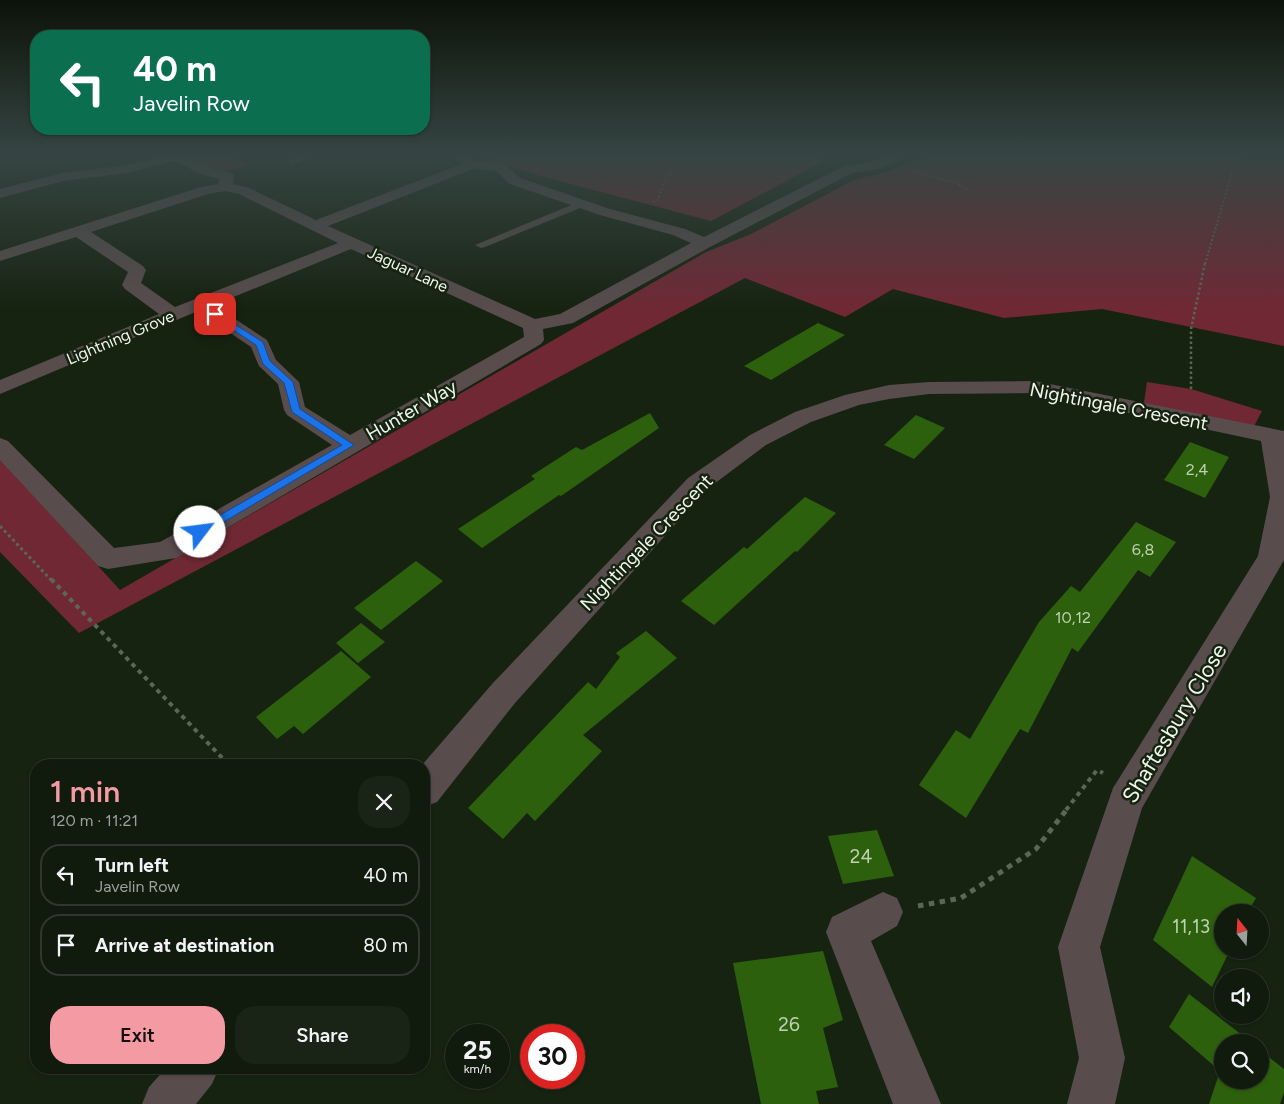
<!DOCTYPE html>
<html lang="en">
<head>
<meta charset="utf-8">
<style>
  :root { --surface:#101a0d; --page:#192316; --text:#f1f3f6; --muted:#9ca19d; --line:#30382e; --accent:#f49aa3 }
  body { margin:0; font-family:Figtree,sans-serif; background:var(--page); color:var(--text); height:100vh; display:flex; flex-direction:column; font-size:19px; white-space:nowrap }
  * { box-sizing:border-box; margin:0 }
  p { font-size:16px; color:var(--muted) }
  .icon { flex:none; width:28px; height:28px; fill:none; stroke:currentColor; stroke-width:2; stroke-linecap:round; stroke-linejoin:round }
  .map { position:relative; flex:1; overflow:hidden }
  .sheet { position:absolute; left:30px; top:759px; width:400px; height:315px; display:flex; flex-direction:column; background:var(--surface); border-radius:20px; box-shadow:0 1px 4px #0004,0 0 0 1px var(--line) }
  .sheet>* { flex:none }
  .hud { position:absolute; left:30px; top:30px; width:400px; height:105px; border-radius:20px; box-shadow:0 1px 4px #0004,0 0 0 1px var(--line); background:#0b6e4f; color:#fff; overflow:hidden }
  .needle { width:32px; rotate:342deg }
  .controls { position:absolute; left:1214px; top:904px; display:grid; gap:10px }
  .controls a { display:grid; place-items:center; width:55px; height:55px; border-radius:50%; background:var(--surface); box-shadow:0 1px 4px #0004,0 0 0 1px var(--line); font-size:25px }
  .speed { position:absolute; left:445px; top:1024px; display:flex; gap:10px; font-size:25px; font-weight:700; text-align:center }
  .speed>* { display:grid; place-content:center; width:65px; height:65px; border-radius:50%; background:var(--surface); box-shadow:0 1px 4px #0004,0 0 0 1px var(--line); line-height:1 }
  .speed small { font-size:12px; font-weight:400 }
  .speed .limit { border:8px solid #d22; background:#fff; color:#111 }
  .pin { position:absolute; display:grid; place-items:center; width:42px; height:42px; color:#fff; margin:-21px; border-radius:10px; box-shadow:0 2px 8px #0006 }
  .me { position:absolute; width:55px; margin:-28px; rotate:60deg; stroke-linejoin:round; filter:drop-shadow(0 0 4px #0008) }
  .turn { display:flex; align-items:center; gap:18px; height:105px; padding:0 20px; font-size:22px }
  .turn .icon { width:65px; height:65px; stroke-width:2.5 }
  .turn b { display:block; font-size:35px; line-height:42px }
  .round { display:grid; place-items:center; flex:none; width:52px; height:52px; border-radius:20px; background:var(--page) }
  .head { display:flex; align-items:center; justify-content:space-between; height:85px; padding:0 20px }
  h1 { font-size:30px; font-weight:600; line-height:38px; color:var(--accent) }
  .cta { display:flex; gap:10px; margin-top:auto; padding:10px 20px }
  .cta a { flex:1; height:58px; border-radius:20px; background:var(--accent); color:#111; font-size:20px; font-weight:600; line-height:58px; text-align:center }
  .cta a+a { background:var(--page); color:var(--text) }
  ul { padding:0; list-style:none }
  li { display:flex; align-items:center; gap:15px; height:62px; margin:0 10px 8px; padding:0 10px; border:2px solid var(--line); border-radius:20px }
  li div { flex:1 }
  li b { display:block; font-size:19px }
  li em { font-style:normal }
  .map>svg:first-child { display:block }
  .green { fill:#702934 }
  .building { fill:#2d600c }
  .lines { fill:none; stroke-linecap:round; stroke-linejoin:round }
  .path-far4 { stroke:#5b6756; stroke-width:2; stroke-dasharray:2 2; stroke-linecap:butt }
  .path-far3 { stroke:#5b6756; stroke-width:2.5; stroke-dasharray:2.5 2.5; stroke-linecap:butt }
  .path-far2 { stroke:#5b6756; stroke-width:3; stroke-dasharray:3 3; stroke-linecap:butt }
  .path-far1 { stroke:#5b6756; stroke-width:4; stroke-dasharray:4.5 4.5; stroke-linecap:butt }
  .path { stroke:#5b6756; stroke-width:5; stroke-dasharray:5.5 5.5; stroke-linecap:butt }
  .service { fill:#584c4d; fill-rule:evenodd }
  .minor { fill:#584c4d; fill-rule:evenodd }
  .route { fill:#1a73e8; stroke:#114b97 }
  .labels { text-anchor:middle; stroke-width:5; stroke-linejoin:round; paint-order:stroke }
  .far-street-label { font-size:16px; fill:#eef7eb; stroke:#162311 }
  .number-label { font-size:16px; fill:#bed1b3 }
  .street-label { font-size:19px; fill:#eef7eb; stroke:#162311 }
  .near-number-label { font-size:19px; fill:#bed1b3 }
  .near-street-label { font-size:22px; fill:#eef7eb; stroke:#162311 }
</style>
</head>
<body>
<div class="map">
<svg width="1284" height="1104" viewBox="0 0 1284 1104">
  <rect width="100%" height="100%" fill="#162311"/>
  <!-- green -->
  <g class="green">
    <path d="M188 156H232L249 165C223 174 212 170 188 156Z"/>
    <polygon points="479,156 818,156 822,162 711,221 537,175"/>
    <polygon points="923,156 1235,156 1237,159 1284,164 1284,346 1102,309 1004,318 893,289 845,317 745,278 79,633 0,552 0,459 120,590 706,252 751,234 856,179 887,172 919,158 927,159 921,157"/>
    <polygon points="1147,382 1191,389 1262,411 1251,432 1143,409"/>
  </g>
  <!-- building -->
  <g class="building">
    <polygon points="818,323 845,335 771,380 744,366"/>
    <polygon points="650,413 659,428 561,496 559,495 482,548 458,529 535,479 531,476 576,447 582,450"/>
    <polygon points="916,415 945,428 914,459 884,445"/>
    <polygon points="1190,442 1229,457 1205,498 1164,480"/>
    <polygon points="805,497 836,513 797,552 795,551 714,625 681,601 744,547 747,549"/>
    <polygon points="1136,522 1176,542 1150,577 1138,570 1078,652 1072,648 1028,733 1020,729 966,818 919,785 956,730 970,739 1039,622 1071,586 1080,592"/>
    <polygon points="416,561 443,581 381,630 354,608"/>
    <polygon points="361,623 385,642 358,663 336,643"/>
    <polygon points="646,631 677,658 583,735 602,751 535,821 527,813 503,839 468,808 588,682 596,689 620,657 616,653"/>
    <polygon points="341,651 371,677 303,734 294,726 277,739 256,717"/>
    <polygon points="877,830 894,876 843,884 828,836"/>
    <polygon points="1192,856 1256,898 1248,912 1222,912 1222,950 1230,950 1212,987 1153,940"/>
    <polygon points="823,951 843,1020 823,1028 838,1087 816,1091 819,1104 761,1104 733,963"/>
    <polygon points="1189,994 1251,1042 1222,1042 1222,1080 1260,1080 1260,1050 1284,1069 1284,1092 1280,1104 1209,1104 1220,1071 1169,1027"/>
  </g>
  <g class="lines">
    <!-- path-far4 -->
    <g class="path-far4">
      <polyline points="1228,156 1236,159 1284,162"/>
      <polyline points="912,172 954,182 967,189"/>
      <polyline points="653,202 658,200 665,179 689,156"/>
      <polyline points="1205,264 1236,159 1235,156"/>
    </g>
    <!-- path-far3 -->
    <polyline class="path-far3" points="1191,389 1191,329 1205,263"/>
    <!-- path-far2 -->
    <polyline class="path-far2" points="0,526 52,581"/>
    <!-- path-far1 -->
    <g class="path-far1">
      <polyline points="51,579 229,765"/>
      <polyline points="1066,810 1097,770 1103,773"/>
    </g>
    <!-- path -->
    <polyline class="path" points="918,906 961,898 1036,849 1067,809"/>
    <!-- service -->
    <g class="service">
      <polygon points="300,156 313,156 293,164 288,161"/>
      <polygon points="581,201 585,202 585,206 485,247 481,248 475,245"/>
    </g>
    <!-- minor -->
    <g class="minor">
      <path d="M164 156H184L213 169 232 173 234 176 233 184 249 188 316 220 462 164 453 156H467L475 161 505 164 520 178 610 209 685 229 704 237 844 166 871 162 888 156H906L879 169 852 173 710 247 573 323 543 329 544 340 541 344 176 558 108 569 98 566 0 460V438L8 441 114 548 160 542 332 445 287 415 284 410 278 384 259 366 251 347 198 311 0 394V380L159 314 125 289 122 285 128 272 76 237 0 261V251L201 187 218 184 219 179 204 175 173 161 128 173 63 181 0 198V189L62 173 128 165ZM473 169 496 171 510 184 600 215 673 235 691 243 560 314 535 319 328 226ZM225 191 239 194 338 243 175 307 141 283 146 270 143 266 91 232 208 194ZM351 249 523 328 524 337 350 435 305 407 299 382 276 360 267 340 214 305Z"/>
      <polygon points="1035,381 1284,431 1284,560 1142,808 1100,947 1125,1058 1115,1104 1067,1104 1079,1058 1058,947 1113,788 1258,556 1270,497 1261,441 1035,393 929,394 889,399 859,405 811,422 766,445 706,490 515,703 437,802 424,807 422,765 493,683 688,478 750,435 795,412 845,395 889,385 929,382"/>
      <polygon points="883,892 897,898 903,912 897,926 871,941 941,1104 893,1104 826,932 832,917"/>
      <polygon points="166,1068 219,1068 212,1084 196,1104 142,1104 149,1087"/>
    </g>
  </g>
  <!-- sky -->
  <linearGradient id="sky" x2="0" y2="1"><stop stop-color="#0c1309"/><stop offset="0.5" stop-color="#364543"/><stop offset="1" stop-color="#364543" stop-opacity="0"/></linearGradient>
  <rect width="1284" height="310" fill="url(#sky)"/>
  <!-- route -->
  <polygon class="route" points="215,312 263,342 270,361 293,382 300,409 354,445 200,536 196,534 196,529 342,445 292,412 284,383 263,364 256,345 212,316 211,314"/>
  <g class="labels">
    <!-- far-street labels -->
    <g class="far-street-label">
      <text transform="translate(408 269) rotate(25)" y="6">Jaguar Lane</text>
      <text transform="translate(120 337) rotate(-23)" y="6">Lightning Grove</text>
    </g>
    <!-- number labels -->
    <g class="number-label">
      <text x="1197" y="475">2,4</text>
      <text x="1143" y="555">6,8</text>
      <text x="1073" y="623">10,12</text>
    </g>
    <!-- street labels -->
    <g class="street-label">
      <text transform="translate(1119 406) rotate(11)" y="7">Nightingale Crescent</text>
      <text transform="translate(411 410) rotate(-30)" y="7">Hunter Way</text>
      <text transform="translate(646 542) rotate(-46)" y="7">Nightingale Crescent</text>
    </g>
    <!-- near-number labels -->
    <g class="near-number-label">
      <text x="861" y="863">24</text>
      <text x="1191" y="933">11,13</text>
      <text x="789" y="1031">26</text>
    </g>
    <!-- near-street labels -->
    <g class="near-street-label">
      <text transform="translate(1174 723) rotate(-59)" y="8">Shaftesbury Close</text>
    </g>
  </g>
</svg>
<div class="controls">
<a><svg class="needle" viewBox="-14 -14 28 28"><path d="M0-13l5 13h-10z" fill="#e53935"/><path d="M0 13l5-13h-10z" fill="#9ca19d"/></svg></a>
<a><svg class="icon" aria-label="sound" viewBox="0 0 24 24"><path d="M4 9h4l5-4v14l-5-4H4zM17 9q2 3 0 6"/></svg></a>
<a><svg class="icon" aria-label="search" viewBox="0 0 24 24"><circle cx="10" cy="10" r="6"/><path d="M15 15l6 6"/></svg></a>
</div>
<div class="speed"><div>25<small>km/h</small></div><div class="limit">30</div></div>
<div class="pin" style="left:215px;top:314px;background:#d93025"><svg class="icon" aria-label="arrive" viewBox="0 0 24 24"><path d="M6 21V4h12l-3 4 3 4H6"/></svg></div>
<svg class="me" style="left:200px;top:532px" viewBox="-20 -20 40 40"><circle r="19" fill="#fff"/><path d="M0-13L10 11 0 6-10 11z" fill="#1a73e8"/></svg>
<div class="hud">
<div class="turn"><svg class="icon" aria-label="left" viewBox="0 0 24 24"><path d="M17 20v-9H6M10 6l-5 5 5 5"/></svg><div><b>40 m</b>Javelin Row</div></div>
</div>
<section class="sheet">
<div class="head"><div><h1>1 min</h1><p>120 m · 11:21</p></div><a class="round"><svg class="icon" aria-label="close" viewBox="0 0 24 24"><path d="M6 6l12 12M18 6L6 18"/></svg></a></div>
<ul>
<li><svg class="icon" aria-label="left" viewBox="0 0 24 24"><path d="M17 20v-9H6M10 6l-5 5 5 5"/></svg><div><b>Turn left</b><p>Javelin Row</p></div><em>40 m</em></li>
<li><svg class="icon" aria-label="arrive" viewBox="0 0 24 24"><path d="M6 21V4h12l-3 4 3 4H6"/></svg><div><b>Arrive at destination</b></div><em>80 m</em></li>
</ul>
<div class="cta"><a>Exit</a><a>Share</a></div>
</section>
</div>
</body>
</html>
